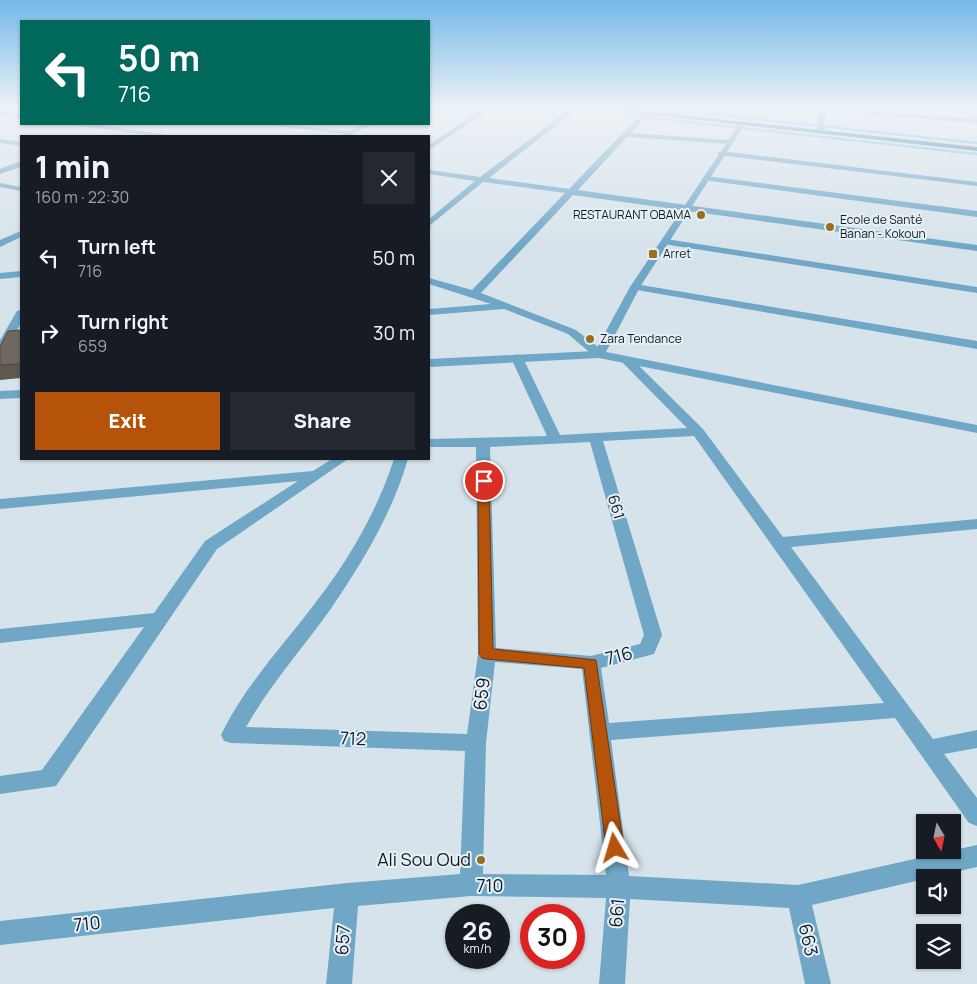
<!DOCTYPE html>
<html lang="en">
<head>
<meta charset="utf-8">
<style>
  :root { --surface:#171b24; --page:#242831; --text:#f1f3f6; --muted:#9ea1a6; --accent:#b45309 }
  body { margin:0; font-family:Manrope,sans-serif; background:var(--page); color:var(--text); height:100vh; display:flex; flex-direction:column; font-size:19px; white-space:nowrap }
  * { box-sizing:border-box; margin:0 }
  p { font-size:16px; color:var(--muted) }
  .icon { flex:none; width:28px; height:28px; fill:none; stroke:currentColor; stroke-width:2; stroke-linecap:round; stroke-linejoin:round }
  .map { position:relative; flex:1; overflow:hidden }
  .drawer { position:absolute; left:20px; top:135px; width:410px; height:325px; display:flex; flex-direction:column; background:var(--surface); border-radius:0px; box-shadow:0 1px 4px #0004 }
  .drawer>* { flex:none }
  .guide { position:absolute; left:20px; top:20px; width:410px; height:105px; border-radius:0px; box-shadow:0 1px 4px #0004; background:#00695c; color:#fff; overflow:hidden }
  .needle { width:32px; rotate:171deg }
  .tools { position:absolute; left:916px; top:814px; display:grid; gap:10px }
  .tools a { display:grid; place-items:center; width:45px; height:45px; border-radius:0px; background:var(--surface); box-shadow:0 1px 4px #0004; font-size:25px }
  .speed { position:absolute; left:445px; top:904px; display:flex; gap:10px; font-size:25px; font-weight:700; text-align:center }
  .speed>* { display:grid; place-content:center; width:65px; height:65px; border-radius:50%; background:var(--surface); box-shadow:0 1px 4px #0004; line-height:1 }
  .speed small { font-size:12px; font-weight:400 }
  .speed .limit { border:8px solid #d22; background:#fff; color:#111 }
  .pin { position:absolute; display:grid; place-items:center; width:42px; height:42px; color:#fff; margin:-21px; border:2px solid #fff; border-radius:50%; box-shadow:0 1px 5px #0007 }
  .me { position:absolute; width:55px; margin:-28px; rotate:353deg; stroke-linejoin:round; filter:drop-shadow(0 0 4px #0008) }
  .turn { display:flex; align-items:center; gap:18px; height:105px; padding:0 15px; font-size:22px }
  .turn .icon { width:65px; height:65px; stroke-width:2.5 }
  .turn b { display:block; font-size:35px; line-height:42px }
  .round { display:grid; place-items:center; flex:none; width:52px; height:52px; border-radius:0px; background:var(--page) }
  .overview { display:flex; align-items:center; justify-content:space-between; height:85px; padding:0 15px }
  h1 { font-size:30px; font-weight:800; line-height:38px }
  .primary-button { display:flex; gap:10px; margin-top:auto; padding:10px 15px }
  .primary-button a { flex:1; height:58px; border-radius:0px; background:var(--accent); color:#fff; font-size:20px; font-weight:800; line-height:58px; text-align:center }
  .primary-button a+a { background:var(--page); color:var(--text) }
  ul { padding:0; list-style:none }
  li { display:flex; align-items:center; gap:15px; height:75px; padding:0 15px }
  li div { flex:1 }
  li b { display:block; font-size:19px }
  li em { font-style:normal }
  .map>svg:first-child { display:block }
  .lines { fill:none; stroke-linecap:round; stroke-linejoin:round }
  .stream { stroke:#6abeec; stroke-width:2.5 }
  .minor { fill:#70a7c7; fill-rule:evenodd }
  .tertiary { fill:#70a7c7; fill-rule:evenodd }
  .primary { fill:#2f7092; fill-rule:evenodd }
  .wall { fill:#5f5952 }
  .building { fill:#6e685f; stroke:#4d4942 }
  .route { fill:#b45309; stroke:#753606 }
  .poi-dot { fill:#9a6e1d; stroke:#e4f0f7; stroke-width:2 }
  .labels { text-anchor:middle; stroke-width:4; stroke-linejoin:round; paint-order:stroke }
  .far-poi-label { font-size:12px; fill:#161b1d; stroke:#e4f0f7; text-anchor:start }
  .street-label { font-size:15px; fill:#161b1d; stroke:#e4f0f7 }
  .near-street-label { font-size:18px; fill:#161b1d; stroke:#e4f0f7 }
  .near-poi-label { font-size:18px; fill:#161b1d; stroke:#e4f0f7; text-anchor:end }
</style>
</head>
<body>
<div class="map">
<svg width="977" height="984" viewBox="0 0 977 984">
  <rect width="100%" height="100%" fill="#d7e3ea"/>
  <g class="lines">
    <!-- stream -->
    <g class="stream">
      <polyline points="705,108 710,114 977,143"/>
      <polyline points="625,115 977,154"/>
    </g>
    <!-- minor -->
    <g class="minor">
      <polygon points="484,108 492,108 429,150 429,145"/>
      <polygon points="571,108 578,108 489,178 569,189 647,108 654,108 631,133 729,140 733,142 729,144 627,137 578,190 977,245 977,251 573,195 481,293 576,330 603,351 605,354 603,357 595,357 568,334 504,309 429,315 429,309 491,304 429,284 429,278 472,290 565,193 483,182 429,226 429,219 475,181 429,174 429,170 480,177"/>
      <polygon points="819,108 977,119 977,123 825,111 824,132 820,134 816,132"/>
      <polygon points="0,111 21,114 21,118 0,115"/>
      <polygon points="77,124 94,124 174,136 156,136 80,126"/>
      <polygon points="274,124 350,131 363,124 371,124 350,136 342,136 343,134 277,126"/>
      <polygon points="0,139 21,142 21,146 0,143"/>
      <polygon points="721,151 977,182 977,186 718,155 717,153"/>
      <polygon points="18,162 21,162 21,167 0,174 0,169"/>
      <polygon points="706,176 977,211 977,217 703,180 702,178"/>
      <polygon points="0,183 21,187 21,191 0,187"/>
      <polygon points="21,231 21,237 0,247 0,240"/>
      <polygon points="666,239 977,287 977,293 663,244 661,242"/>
      <polygon points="21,271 21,277 0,279 0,273"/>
      <polygon points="635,284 977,341 977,349 631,289 630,287"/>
      <polygon points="21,310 21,323 6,350 0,354 0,340 17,311"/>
      <path d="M517 354 523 358 560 435 687 428 621 361 627 357 631 358 703 429 783 537 977 519V529L791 547 933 739 977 730V748L944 754 977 798V826L969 823 895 718 611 740 629 876 798 885 977 845V867L812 905 831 984H805L789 908 630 899 625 984H599L606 898 471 896 358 906 352 984H326L334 908 0 945V921L347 883 460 874 465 751 231 743 224 741 221 735C245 685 283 646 316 602 350 558 377 511 394 459H408C392 514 362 563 330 610 302 649 270 685 246 727L467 734 478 654 476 447H429V439L547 436 511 358ZM694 436 884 703 609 723 601 668 654 654 662 635 603 441ZM590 442 644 635 640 644 591 656 496 648 490 447ZM495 662 582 669 606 875 483 874 486 743Z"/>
      <polygon points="332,459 348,459 217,549 56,786 0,794 0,776 42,770 144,627 0,643 0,629 154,613 205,541 298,481 0,509 0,499 313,471"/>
    </g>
    <!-- tertiary -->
    <g class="tertiary">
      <polygon points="740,123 745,124 640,287 606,352 977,425 977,433 599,358 429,367 429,359 595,351 630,287"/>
      <polygon points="21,390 21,398 0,399 0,391"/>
    </g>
    <!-- primary -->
    <polygon class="primary" points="593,108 617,108 977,147 977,151"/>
  </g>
  <!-- wall -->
  <polygon class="wall" points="21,330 21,378 0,380 0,346"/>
  <!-- building -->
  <polygon class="building" points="21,330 21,364 0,365 0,346 8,331"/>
  <!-- sky -->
  <linearGradient id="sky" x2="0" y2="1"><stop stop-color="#75b8ea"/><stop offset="0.44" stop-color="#edf2f6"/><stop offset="1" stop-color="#edf2f6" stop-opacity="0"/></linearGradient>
  <rect width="977" height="246" fill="url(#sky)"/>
  <!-- route -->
  <polygon class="route" points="484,478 489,481 493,649 596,660 624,848 621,854 615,856 609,854 606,848 584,668 486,659 482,658 479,654 478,481"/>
  <!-- markers -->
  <g class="poi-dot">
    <circle cx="701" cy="215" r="5"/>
    <circle cx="830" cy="227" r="5"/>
    <rect x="648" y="249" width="10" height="10" rx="2.5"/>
    <circle cx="590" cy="339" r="5"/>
    <circle cx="481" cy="860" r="5"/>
  </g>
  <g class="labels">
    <!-- far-poi labels -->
    <g class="far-poi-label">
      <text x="691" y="219" text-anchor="end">RESTAURANT OBAMA</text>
      <text x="840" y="224">Ecole de Santé<tspan x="840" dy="14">Banan - Kokoun</tspan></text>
      <text x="663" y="258">Arret</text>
      <text x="600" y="343">Zara Tendance</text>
    </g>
    <!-- street labels -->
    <g class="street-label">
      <text transform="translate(616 507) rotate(74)" y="5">661</text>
    </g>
    <!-- near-street labels -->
    <g class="near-street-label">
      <text transform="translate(619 656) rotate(-15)" y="6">716</text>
      <text transform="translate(482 694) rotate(-83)" y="6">659</text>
      <text transform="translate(353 739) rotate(2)" y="6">712</text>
      <text x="490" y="892">710</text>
      <text transform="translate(617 913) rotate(-85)" y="6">661</text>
      <text transform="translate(87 924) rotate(-6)" y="6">710</text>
      <text transform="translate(343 940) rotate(-85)" y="6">657</text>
      <text transform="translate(808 940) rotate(77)" y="6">663</text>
    </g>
    <!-- near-poi labels -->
    <g class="near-poi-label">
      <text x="471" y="866">Ali Sou Oud</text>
    </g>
  </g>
</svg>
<div class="tools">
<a><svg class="needle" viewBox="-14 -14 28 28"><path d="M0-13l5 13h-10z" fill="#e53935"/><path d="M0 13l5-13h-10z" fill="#9ea1a6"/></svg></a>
<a><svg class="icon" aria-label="sound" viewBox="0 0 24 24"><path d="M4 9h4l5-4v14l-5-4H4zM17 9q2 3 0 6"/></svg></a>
<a><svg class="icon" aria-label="layers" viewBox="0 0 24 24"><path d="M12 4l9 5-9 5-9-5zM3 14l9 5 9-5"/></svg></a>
</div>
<div class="speed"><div>26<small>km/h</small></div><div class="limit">30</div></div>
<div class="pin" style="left:484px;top:481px;background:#d93025"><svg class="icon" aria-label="arrive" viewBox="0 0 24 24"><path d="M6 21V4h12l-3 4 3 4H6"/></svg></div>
<svg class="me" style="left:615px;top:848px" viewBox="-20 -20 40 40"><path d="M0-17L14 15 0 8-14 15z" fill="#b45309" stroke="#fff" stroke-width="4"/></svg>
<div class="guide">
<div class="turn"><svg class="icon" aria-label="left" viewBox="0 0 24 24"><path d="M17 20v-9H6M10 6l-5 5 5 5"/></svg><div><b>50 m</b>716</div></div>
</div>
<section class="drawer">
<div class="overview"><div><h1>1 min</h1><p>160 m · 22:30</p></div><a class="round"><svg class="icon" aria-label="close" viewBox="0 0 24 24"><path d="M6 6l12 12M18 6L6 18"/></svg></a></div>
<ul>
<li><svg class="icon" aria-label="left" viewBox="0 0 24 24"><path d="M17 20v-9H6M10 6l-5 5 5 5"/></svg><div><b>Turn left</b><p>716</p></div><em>50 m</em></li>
<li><svg class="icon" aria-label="right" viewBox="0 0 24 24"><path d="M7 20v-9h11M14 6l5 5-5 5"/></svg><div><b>Turn right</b><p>659</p></div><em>30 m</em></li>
</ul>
<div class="primary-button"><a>Exit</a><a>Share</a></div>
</section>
</div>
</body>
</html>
